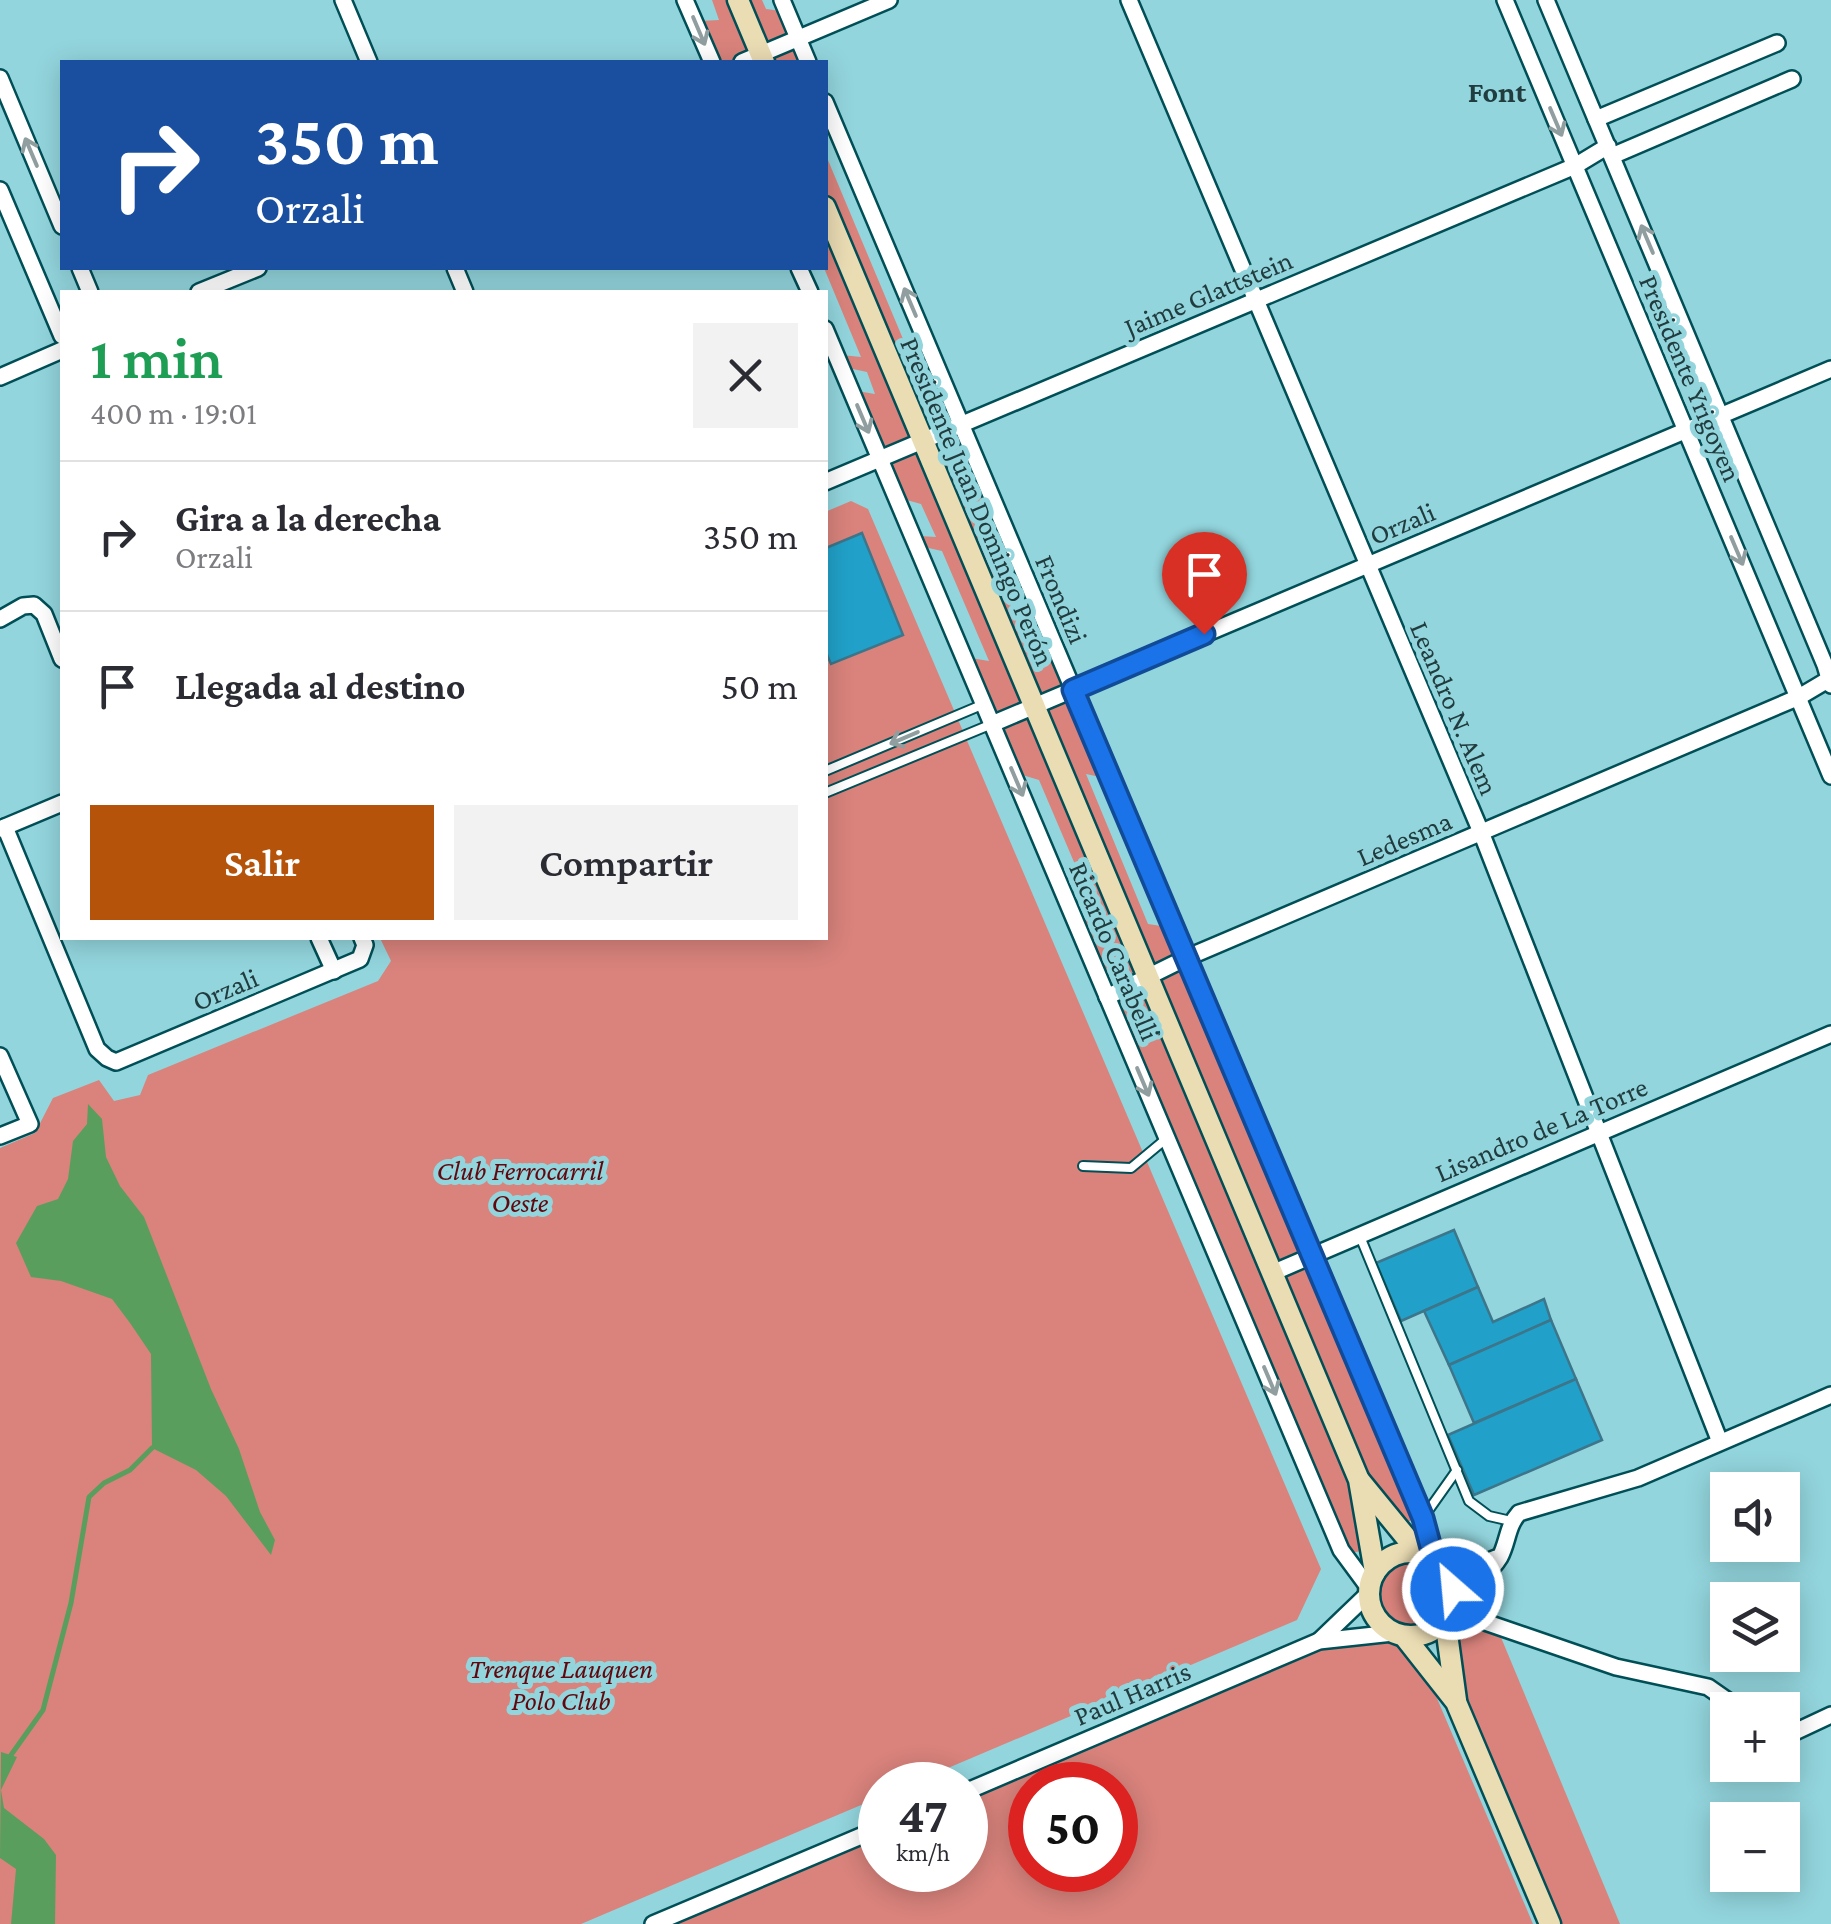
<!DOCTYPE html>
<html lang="es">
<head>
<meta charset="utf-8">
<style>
  :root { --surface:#fff; --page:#f2f2f3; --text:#2b2b33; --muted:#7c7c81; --line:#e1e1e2; --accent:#b45309 }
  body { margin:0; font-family:"Crimson Pro",serif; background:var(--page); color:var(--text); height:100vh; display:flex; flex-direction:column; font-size:38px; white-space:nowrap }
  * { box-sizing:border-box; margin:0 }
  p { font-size:32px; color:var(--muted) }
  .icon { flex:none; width:55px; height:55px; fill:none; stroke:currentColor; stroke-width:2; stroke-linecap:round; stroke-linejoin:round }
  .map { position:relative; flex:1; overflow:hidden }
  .details { position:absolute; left:60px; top:290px; width:768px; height:650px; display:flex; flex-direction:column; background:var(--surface); border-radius:0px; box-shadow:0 5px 25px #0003 }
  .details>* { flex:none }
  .top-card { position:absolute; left:60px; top:60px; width:768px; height:210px; border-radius:0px; box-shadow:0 5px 25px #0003; background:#1a4fa0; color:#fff; overflow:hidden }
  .fabs { position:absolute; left:1710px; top:1472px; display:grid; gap:20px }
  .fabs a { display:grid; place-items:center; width:90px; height:90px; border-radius:0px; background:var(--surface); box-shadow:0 5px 25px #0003; font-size:50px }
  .speed { position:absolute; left:858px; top:1762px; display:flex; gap:20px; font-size:50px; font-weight:700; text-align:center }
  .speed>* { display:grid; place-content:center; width:130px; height:130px; border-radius:50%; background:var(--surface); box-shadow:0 5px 25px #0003; line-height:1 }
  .speed small { font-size:25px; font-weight:400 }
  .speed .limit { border:15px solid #d22; background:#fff; color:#111 }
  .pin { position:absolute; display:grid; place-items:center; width:85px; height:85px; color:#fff; margin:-102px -42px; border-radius:50% 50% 50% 0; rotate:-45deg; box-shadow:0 0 10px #0007 }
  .pin .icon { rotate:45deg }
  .me { position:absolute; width:110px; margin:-55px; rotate:333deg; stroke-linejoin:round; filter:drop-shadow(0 0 8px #0008) }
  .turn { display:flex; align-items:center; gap:35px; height:210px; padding:0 30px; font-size:45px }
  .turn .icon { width:130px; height:130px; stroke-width:2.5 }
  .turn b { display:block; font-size:70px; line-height:85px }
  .round { display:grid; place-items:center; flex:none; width:105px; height:105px; border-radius:0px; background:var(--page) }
  .headline { display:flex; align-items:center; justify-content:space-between; height:170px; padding:0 30px }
  h1 { font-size:60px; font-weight:600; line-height:75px; color:#1e9e55 }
  .button { display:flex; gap:20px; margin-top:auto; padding:20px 30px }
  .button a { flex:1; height:115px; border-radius:0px; background:var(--accent); color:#fff; font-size:40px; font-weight:600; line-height:115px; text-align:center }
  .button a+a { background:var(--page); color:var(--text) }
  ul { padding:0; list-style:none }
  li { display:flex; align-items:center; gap:30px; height:150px; padding:0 30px; border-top:2px solid var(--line) }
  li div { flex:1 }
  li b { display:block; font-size:38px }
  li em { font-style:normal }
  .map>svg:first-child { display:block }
  .green { fill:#d9837c; fill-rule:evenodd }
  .water { fill:#5a9e5d }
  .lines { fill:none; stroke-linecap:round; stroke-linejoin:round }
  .stream { stroke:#5a9e5d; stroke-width:5 }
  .building { fill:#21a1c9; stroke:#3d758a; stroke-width:2.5 }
  .service-casing { stroke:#004f57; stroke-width:12 }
  .minor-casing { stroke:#004f57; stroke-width:20 }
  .secondary-casing { stroke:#004f57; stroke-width:25 }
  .service { stroke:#fff; stroke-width:8 }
  .minor { stroke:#fff; stroke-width:15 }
  .secondary { stroke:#eadcb3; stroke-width:20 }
  .oneway { stroke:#909e9f }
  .route-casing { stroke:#114b97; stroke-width:25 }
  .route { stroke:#1a73e8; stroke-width:18 }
  .labels { text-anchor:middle; stroke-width:10; stroke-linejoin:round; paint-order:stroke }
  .street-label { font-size:28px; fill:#213c3f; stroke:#93d5dd }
  .park-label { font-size:28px; font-style:italic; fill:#60080e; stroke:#93d5dd }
  .neighbourhood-label { font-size:30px; font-weight:bold; fill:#213c3f; stroke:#93d5dd }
</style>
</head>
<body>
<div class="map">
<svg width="1831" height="1924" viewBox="0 0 1831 1924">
  <rect width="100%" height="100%" fill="#93d5dd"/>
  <!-- green -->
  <g class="green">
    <polygon points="712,0 728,0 754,62 718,62 700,21 719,20"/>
    <polygon points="746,0 762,0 766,9 781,11 803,62 772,62"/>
    <polygon points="825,153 924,389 941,390 988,502 970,501 1036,659 1056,660 1105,778 1086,774 1148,924 1168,927 1417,1518 1405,1523 1366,1474 825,188"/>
    <polygon points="825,232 1350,1481 1362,1551 1350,1553 1081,918 1100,923 1039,780 1019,774 971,658 989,661 942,551 924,547 919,536 936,537 921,504 903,499 857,391 875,394 867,372 848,368 842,355 861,357 824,268"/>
    <polygon points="851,501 868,509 1321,1569 1297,1620 908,1785 880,1785 880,1797 581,1924 0,1924 0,1148 35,1133 53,1098 99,1080 114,1101 140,1095 148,1075 378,981 391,961 380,938 825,938 825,512"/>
    <circle cx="1411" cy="1594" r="33"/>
    <polygon points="1455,1618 1500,1635 1620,1924 1560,1924 1463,1694"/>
    <path d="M1385 1640 1398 1644 1436 1696 1533 1924H675L880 1836V1870H965V1800L1325 1645ZM1030 1785H1115V1870H1030Z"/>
  </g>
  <!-- water -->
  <g class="water">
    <polygon points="88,1104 102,1119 106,1157 120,1186 144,1217 211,1389 239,1449 260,1512 275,1540 271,1555 226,1496 196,1470 152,1448 151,1354 130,1323 112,1299 61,1281 31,1277 16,1243 37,1206 58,1199 68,1179 73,1141 87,1124"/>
    <polygon points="1,1752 17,1757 1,1790 4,1808 44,1839 56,1855 55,1924 11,1924 16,1869 0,1858"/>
  </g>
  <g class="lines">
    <!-- stream -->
    <polyline class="stream" points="11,1755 43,1710 71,1603 89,1497 104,1483 130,1470 152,1448"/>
  </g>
  <!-- building -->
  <g class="building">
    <polygon points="862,533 903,635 831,664 825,650 825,544 826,548"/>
    <polygon points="1454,1230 1478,1287 1401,1321 1376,1263"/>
    <polygon points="1478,1287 1493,1322 1544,1299 1551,1320 1449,1365 1424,1311"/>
    <polygon points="1551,1320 1576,1379 1474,1423 1449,1365"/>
    <polygon points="1576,1379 1602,1440 1474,1495 1448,1435"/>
  </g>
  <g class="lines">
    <!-- service casing -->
    <g class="service-casing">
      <g id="service">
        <polyline points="825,771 984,704"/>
        <polyline points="825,793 992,724"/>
        <polyline points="1083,1166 1131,1168 1167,1138"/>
        <polyline points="1359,1234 1469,1501 1489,1516 1511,1521"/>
        <polyline points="1423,1518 1457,1470"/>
      </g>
    </g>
    <!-- minor casing -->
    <g class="minor-casing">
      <g id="minor">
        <polyline points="343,0 369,62"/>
        <polyline points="685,0 712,62"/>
        <polyline points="782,0 808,62"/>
        <polyline points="1129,0 1481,832 1720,1442"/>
        <polyline points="1505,0 1831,776"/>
        <polyline points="1546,0 1825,665 1831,685"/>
        <polyline points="742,62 889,0"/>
        <polyline points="0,78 62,226"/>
        <polyline points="825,102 1423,1518 1434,1559"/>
        <polyline points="1596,119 1777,43"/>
        <polyline points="1612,156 1792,79"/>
        <polyline points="0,190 62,336"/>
        <polyline points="80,268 90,292"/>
        <polyline points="455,268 465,292"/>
        <polyline points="799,268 810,292"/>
        <polyline points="199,292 258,268"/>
        <polyline points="825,329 1341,1550 1369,1588"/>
        <polyline points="0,377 62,350"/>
        <polyline points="825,482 1575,166 1608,146"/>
        <polyline points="0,619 23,606 34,605 44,614 62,659"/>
        <polyline points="992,724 1831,369"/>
        <polyline points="5,827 97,1049 107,1058 116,1062 360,959 365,945 362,938"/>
        <polyline points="0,829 62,803"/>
        <polyline points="319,938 334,971"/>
        <polyline points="1107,997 1186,958 1799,697 1831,678"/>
        <polyline points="0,1056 30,1124 0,1136"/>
        <polyline points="1272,1273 1831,1034"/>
        <polyline points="1445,1569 1474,1567 1496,1558"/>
        <path d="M1453 1601C1469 1589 1489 1575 1500 1557 1508 1542 1507 1526 1519 1513L1638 1478 1831 1395"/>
        <polyline points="1450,1610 1616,1667 1708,1687 1741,1710"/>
        <polyline points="1319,1641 1369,1593"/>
        <polyline points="1782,1738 1831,1715"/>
        <polyline points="965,1792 1319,1641 1393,1633"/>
        <polyline points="653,1924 880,1828"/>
      </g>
    </g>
    <!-- secondary casing -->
    <g class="secondary-casing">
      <g id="secondary">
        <polyline points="738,0 764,62"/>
        <polyline points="825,207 1359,1480 1375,1572"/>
        <polyline points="1360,1481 1418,1552"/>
        <circle cx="1411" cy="1594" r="42"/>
        <polyline points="1445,1619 1456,1700"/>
        <polyline points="1404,1636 1456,1702 1550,1924"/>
      </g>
    </g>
    <!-- service -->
    <use href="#service" class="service"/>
    <!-- minor -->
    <use href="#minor" class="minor"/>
    <!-- secondary -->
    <use href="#secondary" class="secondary"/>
  </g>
  <!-- one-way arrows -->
  <defs><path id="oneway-shaft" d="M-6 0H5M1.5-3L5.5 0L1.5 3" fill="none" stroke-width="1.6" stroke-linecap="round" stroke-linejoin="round" transform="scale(2.5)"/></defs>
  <g class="oneway">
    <use href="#oneway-shaft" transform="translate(699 31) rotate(67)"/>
    <use href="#oneway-shaft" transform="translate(1556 122) rotate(67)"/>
    <use href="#oneway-shaft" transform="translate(31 152) rotate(-113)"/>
    <use href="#oneway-shaft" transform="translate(1647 239) rotate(-113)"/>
    <use href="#oneway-shaft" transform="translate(910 302) rotate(-113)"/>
    <use href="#oneway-shaft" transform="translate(863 419) rotate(67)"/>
    <use href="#oneway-shaft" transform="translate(1737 551) rotate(67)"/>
    <use href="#oneway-shaft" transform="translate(904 738) rotate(157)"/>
    <use href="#oneway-shaft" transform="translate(1017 782) rotate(67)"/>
    <use href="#oneway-shaft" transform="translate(1143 1082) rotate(67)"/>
    <use href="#oneway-shaft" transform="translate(1270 1381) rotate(67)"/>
  </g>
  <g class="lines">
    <!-- route casing -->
    <g class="route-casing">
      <polyline id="route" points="1204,634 1073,690 1423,1518 1434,1559 1445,1569 1453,1589"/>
    </g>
    <!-- route -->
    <use href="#route" class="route"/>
  </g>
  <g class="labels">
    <!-- street labels -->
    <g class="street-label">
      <text transform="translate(1208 293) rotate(-23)" y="10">Jaime Glattstein</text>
      <text transform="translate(1691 378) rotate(67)" y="10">Presidente Yrigoyen</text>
      <text transform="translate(978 501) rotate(67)" y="10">Presidente Juan Domingo Perón</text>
      <text transform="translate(1402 523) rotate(-23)" y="10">Orzali</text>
      <text transform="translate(1062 599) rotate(67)" y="10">Frondizi</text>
      <text transform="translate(1455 708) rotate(67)" y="10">Leandro N. Alem</text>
      <text transform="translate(1404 838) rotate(-23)" y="10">Ledesma</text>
      <text transform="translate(1115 951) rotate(67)" y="10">Ricardo Carabelli</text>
      <text transform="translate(225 989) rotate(-23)" y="10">Orzali</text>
      <text transform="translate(1541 1129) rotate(-23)" y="10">Lisandro de La Torre</text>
      <text transform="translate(1132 1693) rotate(-23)" y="10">Paul Harris</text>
    </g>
    <!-- park labels -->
    <g class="park-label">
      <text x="520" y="1180">Club Ferrocarril<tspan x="520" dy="32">Oeste</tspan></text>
      <text x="561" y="1678">Trenque Lauquen<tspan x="561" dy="32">Polo Club</tspan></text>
    </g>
    <!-- neighbourhood labels -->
    <g class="neighbourhood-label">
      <text x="1497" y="102">Font</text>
    </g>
  </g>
</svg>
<div class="fabs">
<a><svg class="icon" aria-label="sound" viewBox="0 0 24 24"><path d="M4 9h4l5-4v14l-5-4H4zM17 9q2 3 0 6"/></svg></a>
<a><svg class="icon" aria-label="layers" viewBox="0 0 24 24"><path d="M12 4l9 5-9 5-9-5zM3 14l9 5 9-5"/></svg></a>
<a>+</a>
<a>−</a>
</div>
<div class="speed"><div>47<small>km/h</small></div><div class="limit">50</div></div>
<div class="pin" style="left:1204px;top:634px;background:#d93025"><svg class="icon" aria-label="arrive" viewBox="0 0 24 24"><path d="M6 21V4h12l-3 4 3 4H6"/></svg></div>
<svg class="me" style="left:1453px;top:1589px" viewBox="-20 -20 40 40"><circle r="17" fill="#1a73e8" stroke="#fff" stroke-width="3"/><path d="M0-11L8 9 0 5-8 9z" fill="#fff"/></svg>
<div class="top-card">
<div class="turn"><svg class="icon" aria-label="right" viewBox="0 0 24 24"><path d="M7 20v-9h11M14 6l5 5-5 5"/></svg><div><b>350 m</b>Orzali</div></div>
</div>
<section class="details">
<div class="headline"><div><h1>1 min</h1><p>400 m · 19:01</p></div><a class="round"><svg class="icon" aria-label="close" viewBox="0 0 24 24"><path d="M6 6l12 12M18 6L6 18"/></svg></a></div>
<ul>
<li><svg class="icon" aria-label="right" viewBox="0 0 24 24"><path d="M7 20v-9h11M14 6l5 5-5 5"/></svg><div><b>Gira a la derecha</b><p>Orzali</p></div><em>350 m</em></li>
<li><svg class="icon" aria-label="arrive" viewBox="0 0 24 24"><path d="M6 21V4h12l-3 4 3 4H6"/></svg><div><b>Llegada al destino</b></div><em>50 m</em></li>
</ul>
<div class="button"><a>Salir</a><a>Compartir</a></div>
</section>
</div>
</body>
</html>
